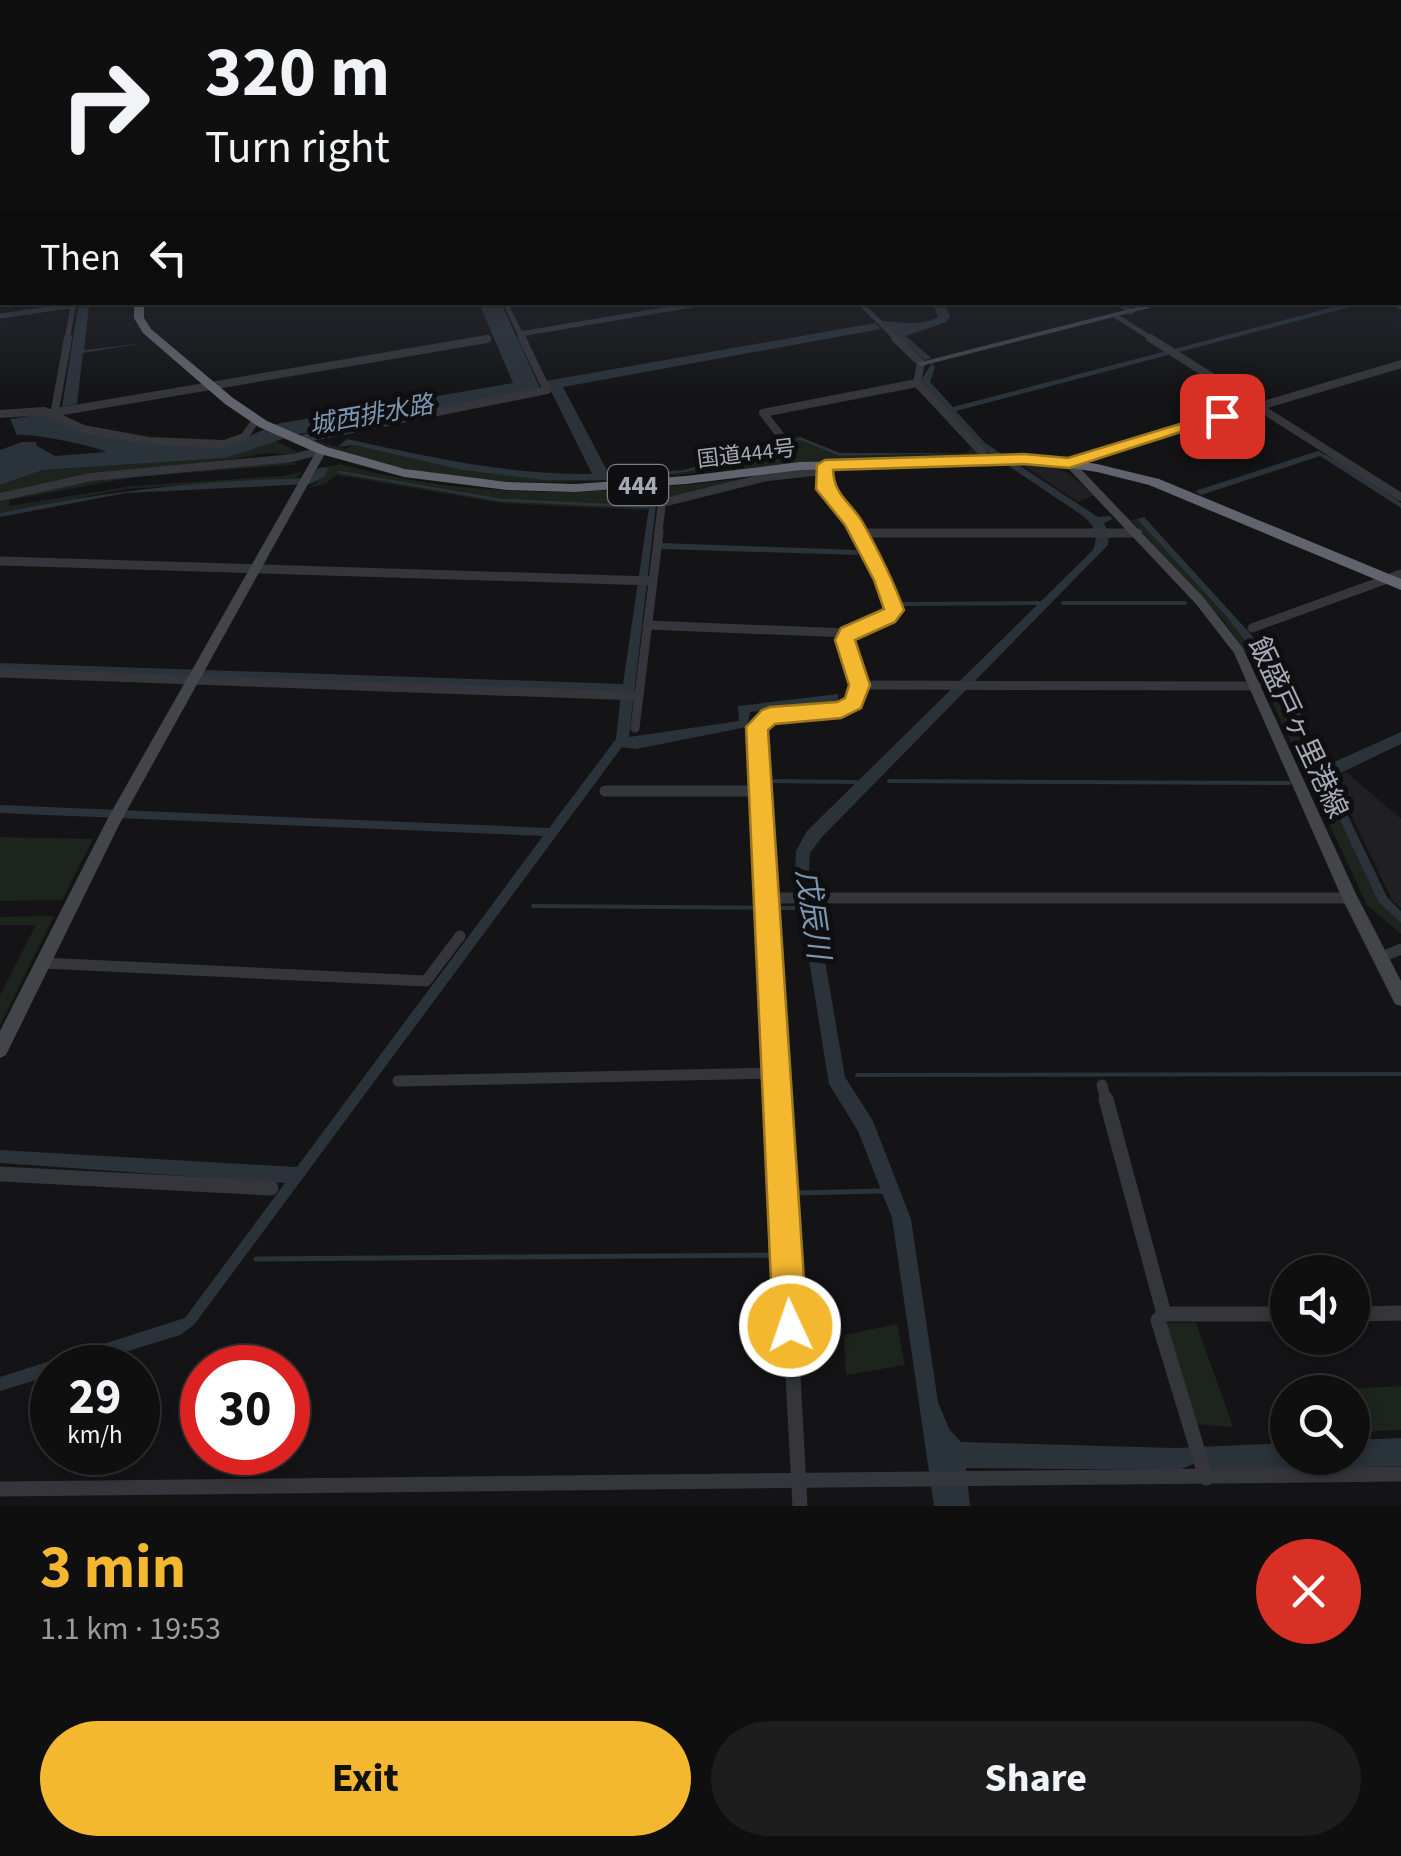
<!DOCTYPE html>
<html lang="en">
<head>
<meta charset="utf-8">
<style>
  :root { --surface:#0f0f10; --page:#1d1d1e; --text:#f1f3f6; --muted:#9b9c9f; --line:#2f2f30; --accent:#f3b82f }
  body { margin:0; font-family:"Source Sans 3","Noto Sans JP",sans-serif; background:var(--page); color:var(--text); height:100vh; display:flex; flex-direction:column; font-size:38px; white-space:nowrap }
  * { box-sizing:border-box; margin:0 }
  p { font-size:32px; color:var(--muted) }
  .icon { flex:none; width:55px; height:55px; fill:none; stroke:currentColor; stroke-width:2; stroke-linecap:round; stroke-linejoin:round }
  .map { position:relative; height:1506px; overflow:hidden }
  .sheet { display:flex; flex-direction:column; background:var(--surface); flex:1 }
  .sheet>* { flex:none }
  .hud { position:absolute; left:0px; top:0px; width:1402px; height:305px; box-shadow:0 5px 15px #0003,0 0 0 2px var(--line); background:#0f0f10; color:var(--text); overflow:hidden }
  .buttons { position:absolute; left:1270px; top:1255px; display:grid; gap:20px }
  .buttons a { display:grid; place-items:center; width:100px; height:100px; border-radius:50%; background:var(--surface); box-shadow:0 5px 15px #0003,0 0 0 2px var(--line); font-size:50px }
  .speed { position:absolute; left:30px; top:1345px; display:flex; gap:20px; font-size:50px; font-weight:700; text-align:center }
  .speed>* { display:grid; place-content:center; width:130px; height:130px; border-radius:50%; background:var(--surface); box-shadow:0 5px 15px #0003,0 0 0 2px var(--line); line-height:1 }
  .speed small { font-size:25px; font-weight:400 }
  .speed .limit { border:15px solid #d22; background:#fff; color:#111 }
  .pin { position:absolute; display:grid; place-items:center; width:85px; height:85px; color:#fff; margin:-42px; border-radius:20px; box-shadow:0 5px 15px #0006 }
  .me { position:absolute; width:110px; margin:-55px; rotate:357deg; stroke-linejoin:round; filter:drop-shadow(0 0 8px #0008) }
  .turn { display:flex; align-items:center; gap:35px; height:210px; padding:0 40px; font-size:45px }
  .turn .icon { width:130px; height:130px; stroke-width:2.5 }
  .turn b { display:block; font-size:70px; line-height:85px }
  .then { display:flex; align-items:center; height:95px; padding:0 40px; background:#0003; gap:20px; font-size:38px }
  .round { display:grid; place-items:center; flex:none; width:105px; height:105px; border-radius:52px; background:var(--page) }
  .headline { display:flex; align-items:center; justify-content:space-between; height:170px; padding:0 40px }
  h1 { font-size:60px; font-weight:700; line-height:75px; color:var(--accent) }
  .cta { display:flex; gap:20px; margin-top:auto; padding:20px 40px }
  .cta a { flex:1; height:115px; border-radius:60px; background:var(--accent); color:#111; font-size:40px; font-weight:700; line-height:115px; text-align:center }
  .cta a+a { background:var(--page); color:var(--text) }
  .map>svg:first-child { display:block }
  .built { fill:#202023 }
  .green { fill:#1c241d }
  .water { fill:#2a323a }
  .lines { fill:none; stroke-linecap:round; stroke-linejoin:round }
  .stream-far2 { stroke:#2a323a; stroke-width:2.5 }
  .stream-far1 { stroke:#2a323a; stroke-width:4 }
  .stream { stroke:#2a323a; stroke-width:5 }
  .street-far4 { stroke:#35363b; stroke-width:5 }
  .street-far3 { stroke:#35363b; stroke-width:8 }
  .street-far2 { stroke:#35363b; stroke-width:9 }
  .street-far1 { stroke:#35363b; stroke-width:11 }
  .street { stroke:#35363b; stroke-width:15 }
  .secondary { fill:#43454b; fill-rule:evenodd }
  .highway { fill:#61646c; fill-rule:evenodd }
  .route { fill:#f3b82f; stroke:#9e781f; stroke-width:2.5 }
  .labels { text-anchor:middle; stroke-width:10; stroke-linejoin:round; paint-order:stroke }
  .far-street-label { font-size:22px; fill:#a6aab6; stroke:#0f0f11 }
  .far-water-label { font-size:25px; font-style:italic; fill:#7c97b2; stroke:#0f0f11 }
  .shield { fill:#0f0f11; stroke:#797c84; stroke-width:2.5 }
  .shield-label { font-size:25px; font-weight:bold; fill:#a6aab6 }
  .street-label { font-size:28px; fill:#a6aab6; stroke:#0f0f11 }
  .water-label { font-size:30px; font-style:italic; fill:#7c97b2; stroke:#0f0f11 }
</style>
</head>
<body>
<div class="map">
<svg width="1401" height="1506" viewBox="0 0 1401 1506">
  <rect width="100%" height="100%" fill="#141416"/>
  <!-- built -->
  <g class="built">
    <polygon points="1020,463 1053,466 1068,473 1094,495 1078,502"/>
    <polygon points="1346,772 1401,819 1401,908 1392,900 1334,779"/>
  </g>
  <!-- green -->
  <g class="green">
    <path d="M308 439 345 449 354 445 544 480H609L687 472 800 440 839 456 967 453 971 448 981 457C910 459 838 458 767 466 607 482 463 502 308 439Z"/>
    <path d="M275 440 301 454C289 457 276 451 263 454 175 470 86 471 0 494V485L43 470 226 458Z"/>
    <polygon points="268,460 302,464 134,477 10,500 9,506 132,486 282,476 303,471 296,478 126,489 0,513 0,500 82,480"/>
    <path d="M340 464C480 503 620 495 762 476L660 502 645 510 500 503 337 475 325 484 306 489 316 483 325 467 318 468Z"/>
    <polygon points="1137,519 1226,616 1271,675 1379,903 1401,923 1401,934 1367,905 1254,663 1224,621 1131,520"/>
    <polygon points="0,837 93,839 62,900 0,901"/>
    <polygon points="54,916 7,1011 0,1025 0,995 36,925 0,925 0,917"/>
    <polygon points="1166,1323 1196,1323 1233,1427 1194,1424"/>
    <polygon points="897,1324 905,1365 846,1375 844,1335"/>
    <polygon points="1401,1386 1401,1430 1358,1432 1353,1418 1352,1392 1342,1389"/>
  </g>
  <!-- water -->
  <g class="water">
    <path d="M479 303H501L541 390 294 435 226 458 43 470 0 485V450L22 442H36L37 446 55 456 106 452C96 446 31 433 17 435L10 419 42 414 80 432 227 446 276 424 513 383Z"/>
    <path d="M932 303 945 306 973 303 946 307 950 317 946 322 906 336 931 358 925 360 881 321C902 322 920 327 938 317Z"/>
    <path d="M1349 303H1365L956 411 985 443 1098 517 1110 516 1113 519 1104 523 1109 535 1108 545 822 837 810 853 809 868 845 1077 873 1121 911 1219 938 1402 949 1429 961 1442 1175 1448 1287 1443 1288 1458H1352L1353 1440 1401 1438V1466L1220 1471 1196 1463 1179 1470 966 1468 970 1506H934L892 1218 858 1131 829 1084 795 873 796 851 807 831 1093 550C1099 535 1095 526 1083 516L976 444 920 382 932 363 935 367 930 382 953 407Z"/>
    <polygon points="89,306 84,350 145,343 83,353 77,404 62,407 78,308"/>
    <path d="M875 323 881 329 563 387 610 476 684 470 800 437 840 453H969L839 456 800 440 687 472 609 480H544L463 470 354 445 338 447 347 439C429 457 508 475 592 474L546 381Z"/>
    <polygon points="1318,451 1352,468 1401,503 1401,508 1320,456 1201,495 1195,491"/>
    <path d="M325 467 328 469 324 477 310 484 126 493 0 517V513C104 491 205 480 311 478L318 468Z"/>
    <polygon points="656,505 629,737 739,721 738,706 838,694 838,703 750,712 747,727 636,749 622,747 194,1325 180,1335 76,1367 52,1368 52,1375 0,1391 0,1377 185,1318 285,1183 0,1163 0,1150 297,1167 543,836 0,813 0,805 549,828 616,739 621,693 0,670 0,663 623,684 649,507"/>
    <polygon points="1144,517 1276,662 1323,762 1334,762 1401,732 1401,744 1330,778 1387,897 1401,911 1401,923 1379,903 1271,675 1226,616 1137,519"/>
    <polygon points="662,543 856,550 858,555 661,549"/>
  </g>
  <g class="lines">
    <!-- stream-far2 -->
    <polyline class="stream-far2" points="339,472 500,500 649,507"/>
    <!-- stream-far1 -->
    <g class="stream-far1">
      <polyline points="1063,603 1185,603"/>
      <polyline points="903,604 1039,603"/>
      <polyline points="747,727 752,736 753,781"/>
      <polyline points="768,781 856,782"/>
      <polyline points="889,781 1289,783"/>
      <polyline points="533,906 803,908"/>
      <polyline points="857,1075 1401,1074"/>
    </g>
    <!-- stream -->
    <g class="stream">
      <polyline points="791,1254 799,1254 796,1193 883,1191"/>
      <polyline points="256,1259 781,1255"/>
    </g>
    <!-- street-far4 -->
    <g class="street-far4">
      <polyline points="505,302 523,340"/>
      <polyline points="859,302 898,340"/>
      <polyline points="1117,302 1131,312"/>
      <polyline points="1391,302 1401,307"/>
      <polyline points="0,316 97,302"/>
      <polyline points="1116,316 1154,340"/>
      <polyline points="520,334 710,302"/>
      <polyline points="67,340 74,302"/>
      <polyline points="480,340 487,339"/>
    </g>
    <!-- street-far3 -->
    <g class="street-far3">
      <polyline points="895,338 921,363 917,383"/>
      <polyline points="1150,338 1401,497"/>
      <polyline points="917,383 988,459"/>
      <polyline points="55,410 68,338"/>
      <polyline points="51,413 487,339"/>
      <polyline points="0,414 44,411 83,429 149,441 224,444 244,437 256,420"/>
      <polyline points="297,440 547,390 522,338"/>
      <polyline points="784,440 763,413 917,383"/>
      <polyline points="1069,463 1401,364"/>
      <polyline points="825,465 825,489 860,535"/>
      <polyline points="0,497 91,477 293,458 322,450"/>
      <polyline points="860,533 1138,533"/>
      <polyline points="658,535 662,503 767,477 823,471"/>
    </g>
    <!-- street-far2 -->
    <g class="street-far2">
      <polyline points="860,533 1138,533"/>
      <polyline points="0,561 652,581"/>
      <polyline points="647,625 848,633 888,617 894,610 892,599 859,532"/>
      <polyline points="1252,628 1401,574"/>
      <polyline points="0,673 638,696"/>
      <polyline points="859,685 1257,686"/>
      <polyline points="635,728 659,532"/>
      <path d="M760 783 757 727 764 720 854 703C863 672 842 663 848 633"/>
    </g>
    <!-- street-far1 -->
    <g class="street-far1">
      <polyline points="760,781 778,1101"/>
      <polyline points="605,791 760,791"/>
      <polyline points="767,898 1350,898"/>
      <polyline points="1379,958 1401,949"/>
      <polyline points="42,963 426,981 460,936"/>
      <polyline points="398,1081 776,1073"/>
      <polyline points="1102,1085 1106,1101"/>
    </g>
    <!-- street -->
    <g class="street">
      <polyline points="778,1099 800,1506"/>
      <polyline points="1106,1099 1164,1314"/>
      <polyline points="0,1174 271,1188"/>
      <polyline points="1352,1314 1401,1313"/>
      <polyline points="1206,1478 1158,1320 1164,1314 1288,1314"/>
      <polyline points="0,1489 1401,1474"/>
    </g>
    <!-- secondary -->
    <g class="secondary">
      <rect x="1400" y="189" width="1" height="4"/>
      <polygon points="1157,302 1173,302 921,366 917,363"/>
      <polygon points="322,447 327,450 120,823 6,1055 0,1058 0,1031 109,816 317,450"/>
      <polygon points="1069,460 1073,461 1204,598 1243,648 1356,894 1401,981 1401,1006 1395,1004 1342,898 1234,653 1196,604 1065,465 1065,461"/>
    </g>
    <!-- highway -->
    <polygon class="highway" points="134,302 144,302 144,318 151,329 233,398 267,421 327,447 405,469 507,482 575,484 686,476 800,462 1044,456 1097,464 1159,479 1401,579 1401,590 1149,485 1097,472 1044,464 800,470 686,484 575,492 507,490 404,477 317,453 259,427 225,404 143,333 134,318"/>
  </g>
  <!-- sky -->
  <linearGradient id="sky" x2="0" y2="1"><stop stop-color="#0b0b0c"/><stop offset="0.47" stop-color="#343a47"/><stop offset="1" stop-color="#343a47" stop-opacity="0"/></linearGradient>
  <rect width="1401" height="398" fill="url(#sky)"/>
  <!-- route -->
  <path class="route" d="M1216 413 1230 416 1069 468 1024 464 833 470C834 496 851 502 863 523 878 550 893 580 904 610L895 622 855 640 870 685 861 708 841 718 775 724 768 730 807 1326 802 1338 790 1343 778 1338 773 1326 746 727 762 710 770 707 837 702 845 698 849 685 835 640 841 628 884 609 874 580 845 525 816 489 817 465 825 460 1024 454 1068 458Z"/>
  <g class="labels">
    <!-- far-street labels -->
    <g class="far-street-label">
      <text transform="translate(746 453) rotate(-7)" y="8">国道444号</text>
    </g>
    <!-- far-water labels -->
    <g class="far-water-label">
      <text transform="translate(371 414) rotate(-10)" y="9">城西排水路</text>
    </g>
    <!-- shield labels -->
    <rect class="shield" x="608" y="465" width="60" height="40" rx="8"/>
    <g class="shield-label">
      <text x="638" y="494">444</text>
    </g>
    <!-- street labels -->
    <g class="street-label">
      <text transform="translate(1299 727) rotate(65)" y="10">飯盛戸ヶ里港線</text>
    </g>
    <!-- water labels -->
    <g class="water-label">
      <text transform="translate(813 914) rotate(82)" y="10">戊辰川</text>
    </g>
  </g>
</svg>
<div class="buttons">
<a><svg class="icon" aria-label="sound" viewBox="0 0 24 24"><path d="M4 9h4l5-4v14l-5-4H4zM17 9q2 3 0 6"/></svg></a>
<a><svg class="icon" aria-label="search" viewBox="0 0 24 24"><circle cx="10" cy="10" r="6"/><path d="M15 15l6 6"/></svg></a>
</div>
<div class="speed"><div>29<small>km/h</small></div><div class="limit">30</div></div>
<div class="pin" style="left:1222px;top:416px;background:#d93025"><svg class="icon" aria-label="arrive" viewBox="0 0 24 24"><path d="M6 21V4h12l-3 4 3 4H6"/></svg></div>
<svg class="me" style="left:790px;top:1326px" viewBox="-20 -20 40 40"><circle r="17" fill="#f3b82f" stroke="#fff" stroke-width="3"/><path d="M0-11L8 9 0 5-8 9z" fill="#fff"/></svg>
<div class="hud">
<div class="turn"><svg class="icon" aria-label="right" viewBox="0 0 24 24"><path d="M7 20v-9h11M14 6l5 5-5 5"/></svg><div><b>320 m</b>Turn right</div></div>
<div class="then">Then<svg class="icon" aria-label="left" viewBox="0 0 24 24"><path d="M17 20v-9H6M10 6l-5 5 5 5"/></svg></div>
</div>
</div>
<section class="sheet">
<div class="headline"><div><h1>3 min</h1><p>1.1 km · 19:53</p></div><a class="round" style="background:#d93025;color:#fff"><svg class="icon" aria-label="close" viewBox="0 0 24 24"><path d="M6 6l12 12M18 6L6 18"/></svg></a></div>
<div class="cta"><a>Exit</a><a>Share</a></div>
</section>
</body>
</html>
